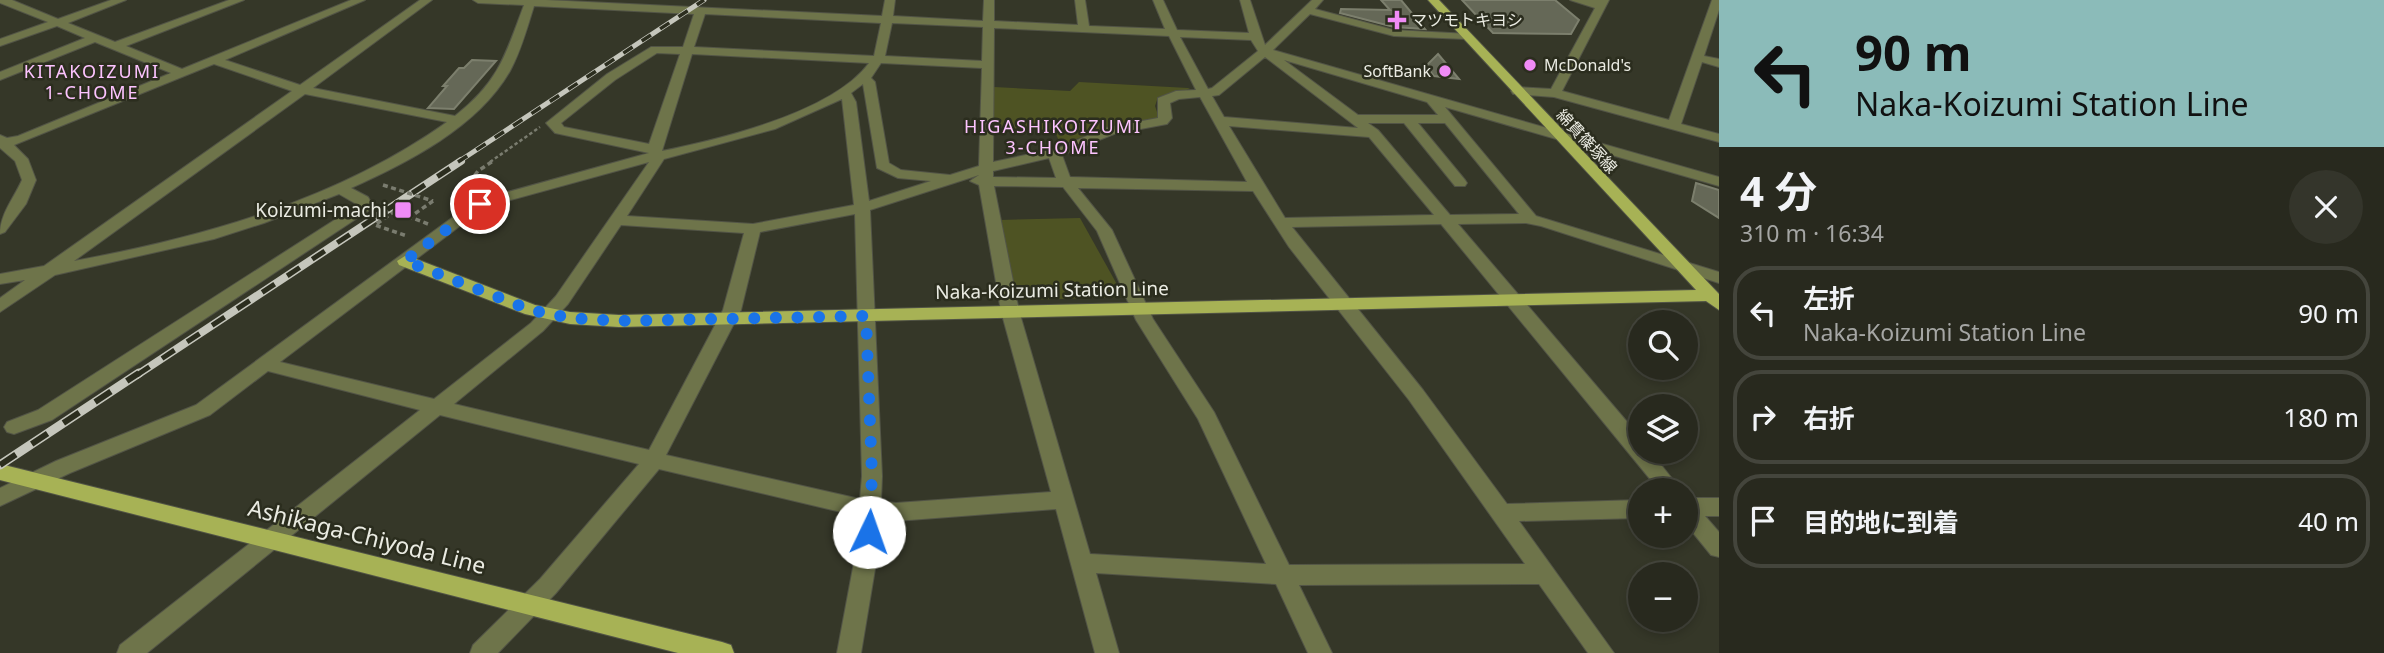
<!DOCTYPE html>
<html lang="ja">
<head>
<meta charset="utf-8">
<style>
  :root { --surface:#28291e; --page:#34352b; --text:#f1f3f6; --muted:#a5a6a4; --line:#44453c }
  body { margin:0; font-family:"Noto Sans","Noto Sans JP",sans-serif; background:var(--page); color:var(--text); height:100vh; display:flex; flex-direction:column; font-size:26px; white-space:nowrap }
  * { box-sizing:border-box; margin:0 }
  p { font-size:23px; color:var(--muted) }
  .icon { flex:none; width:38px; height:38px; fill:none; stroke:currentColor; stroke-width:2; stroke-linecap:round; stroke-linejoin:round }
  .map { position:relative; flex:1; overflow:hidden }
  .side { display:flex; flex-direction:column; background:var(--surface); width:665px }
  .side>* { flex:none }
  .hud { background:#8bbbb9; color:#111; overflow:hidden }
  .buttons { position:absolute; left:1628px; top:310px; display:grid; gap:14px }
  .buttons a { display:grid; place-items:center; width:70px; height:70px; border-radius:50%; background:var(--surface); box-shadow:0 4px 10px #0003,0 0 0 2px var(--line); font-size:35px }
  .pin { position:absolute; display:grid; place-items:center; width:60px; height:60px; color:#fff; margin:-30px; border:4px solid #fff; border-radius:50%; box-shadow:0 2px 7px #0007 }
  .me { position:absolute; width:77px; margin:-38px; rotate:3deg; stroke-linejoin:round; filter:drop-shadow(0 0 5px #0008) }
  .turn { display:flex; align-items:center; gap:24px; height:147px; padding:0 21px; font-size:32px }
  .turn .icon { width:91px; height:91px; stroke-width:2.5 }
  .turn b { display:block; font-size:49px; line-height:60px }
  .round { display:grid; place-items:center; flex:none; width:74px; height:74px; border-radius:37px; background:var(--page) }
  .headline { display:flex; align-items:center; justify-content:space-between; height:119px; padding:0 21px }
  h1 { font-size:42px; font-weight:700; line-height:52px }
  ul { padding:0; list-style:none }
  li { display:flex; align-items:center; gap:21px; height:94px; margin:0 14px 10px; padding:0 7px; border:4px solid var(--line); border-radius:28px }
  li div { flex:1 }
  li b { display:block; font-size:26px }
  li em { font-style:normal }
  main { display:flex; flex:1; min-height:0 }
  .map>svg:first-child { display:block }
  .green { fill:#4e5323 }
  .building { fill:#656857; stroke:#7c7f6d; stroke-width:2 }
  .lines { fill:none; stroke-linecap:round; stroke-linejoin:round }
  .minor-casing { stroke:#525446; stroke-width:2 }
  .major-casing { stroke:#525446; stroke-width:2 }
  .path-far1 { stroke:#7a7c6f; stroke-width:2.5; stroke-dasharray:3.5 2.5; stroke-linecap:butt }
  .path { stroke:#7a7c6f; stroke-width:3.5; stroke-dasharray:5 3.5; stroke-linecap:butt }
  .minor { fill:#6e744a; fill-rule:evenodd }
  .major { fill:#a7b255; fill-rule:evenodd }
  .rail-far2-casing { stroke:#c5c6bc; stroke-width:5 }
  .rail-far1-casing { stroke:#c5c6bc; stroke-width:8 }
  .rail-casing { stroke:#c5c6bc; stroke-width:9 }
  .rail-far2 { stroke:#2b2d1e; stroke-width:3.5; stroke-dasharray:11; stroke-linecap:butt }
  .rail-far1 { stroke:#2b2d1e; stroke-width:5; stroke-dasharray:15; stroke-linecap:butt }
  .rail { stroke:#2b2d1e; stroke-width:6; stroke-dasharray:19; stroke-linecap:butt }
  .path-bridge { stroke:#7a7c6f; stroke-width:3.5; stroke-dasharray:5 3.5; stroke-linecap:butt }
  .route { stroke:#1a73e8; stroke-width:12; stroke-dasharray:0 21.6 }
  .poi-dot { fill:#f08bf6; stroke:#2b2d1e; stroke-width:2.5 }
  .labels { text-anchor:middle; stroke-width:5; stroke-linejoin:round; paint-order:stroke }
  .far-poi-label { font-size:16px; fill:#eaebe2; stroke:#2b2d1e; text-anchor:start }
  .far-street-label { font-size:16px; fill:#eaebe2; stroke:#2b2d1e }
  .far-neighbourhood-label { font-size:18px; letter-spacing:2px; fill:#fdc4ff; stroke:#2b2d1e }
  .poi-label { font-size:19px; fill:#eaebe2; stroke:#2b2d1e; text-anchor:end }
  .street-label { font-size:19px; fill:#eaebe2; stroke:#2b2d1e }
  .near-street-label { font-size:23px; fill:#eaebe2; stroke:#2b2d1e }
</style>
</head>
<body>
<main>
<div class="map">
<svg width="1719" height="653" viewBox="0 0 1719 653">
  <rect width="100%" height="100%" fill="#353728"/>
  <!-- green -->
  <g class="green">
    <polygon points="1079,82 1188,88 1190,89 1158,97 1155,106 1159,118 1103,129 1061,145 1054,130 993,128 994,87 1070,91"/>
    <polygon points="1080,218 1124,297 1023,300 1014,294 999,220"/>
  </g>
  <!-- building -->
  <g class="building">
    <polygon points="1381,0 1401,0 1425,29 1394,27 1340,13 1341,9 1390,10"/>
    <polygon points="1462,0 1555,0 1579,20 1571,34 1493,33"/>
    <polygon points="1438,54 1459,79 1434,76 1426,66"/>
    <polygon points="472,60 496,61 454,109 428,108 447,86 443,86 459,68 464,68"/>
    <polygon points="1696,183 1719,190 1719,218 1692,201"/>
  </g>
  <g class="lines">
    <!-- minor casing -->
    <g class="minor-casing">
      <g id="minor">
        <path d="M0 0H12L58 19 111 0H126L68 23 115 42 229 0H244L126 46 182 69 351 0H365L225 60 300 85 420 0H432L313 88 455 116C499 81 505 56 524 5L478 3 473 0H546L882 16 885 0H895L893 16 983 21 984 0H994V21L1078 25 1075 0H1085L1089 26 1165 29 1153 0H1163L1177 30 1249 33 1240 0H1250L1265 45 1312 0H1323L1315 9 1394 30 1470 34 1472 36 1466 39 1394 36 1310 14 1273 50 1719 177V186L1445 107 1536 216 1719 272V283L1541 226 1526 223 1458 224 1640 437V452H1651L1681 490H1659L1441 224 1292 227 1423 390 1507 504 1640 500V518L1519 521 1614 653H1588L1539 584 1299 585 1332 653H1308L1276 584 1096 573 1119 653H1095L1056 509 896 521 880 519 877 557 861 653H837L855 557 858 516 659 469 556 593 498 653H470L473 645 540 579 639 464 440 415 147 653H117L120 645 420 410 268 371 210 415 70 473 0 506V488L56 461 196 405 475 201 649 153 555 133 546 123 607 74 651 47H683L694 14 534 6C527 28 521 51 510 71 478 127 407 163 351 188L368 197 373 206 371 209 52 420 14 434 7 432 4 427 7 422 38 410 358 205 339 194 264 223 214 239 55 275 0 312V298L25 280 0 284V274L44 266 292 91 214 64 14 145 28 159 36 180 26 204 5 232 0 234C0 214 14 198 22 180L15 161 0 148V135L7 138 18 136 171 73 95 42 0 80V72L85 38 57 26 0 46V39L48 22 0 3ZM705 14 881 23 874 56 694 47ZM892 23 983 27 982 61 885 56ZM994 28 1169 36 1196 90 1176 91 1158 98V118L1105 128 1059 148 993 162ZM1180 37 1251 40 1258 51 1212 88 1208 89ZM657 53 680 54 649 144 564 127 561 123 615 80ZM692 54 869 63C833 112 721 139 662 151ZM1265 57 1358 128 1224 117 1212 96 1219 95ZM1284 60 1427 102 1438 115H1358ZM881 63 982 68 979 166 950 175 901 170 889 163 875 82 871 78ZM863 84 877 168 898 178 931 181 869 201 856 102 851 93ZM305 94 447 122C337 200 204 237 74 261ZM1200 97 1247 182 1070 177 1062 155 1114 134 1167 124 1172 118 1170 103 1179 99ZM842 99 854 205 753 224 627 216 664 159 775 129ZM1368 123H1404L1455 186H1465L1467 183 1465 180 1418 123H1445L1519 214 1450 215 1378 130ZM1229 126 1369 137 1434 215 1285 218ZM1049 158 1056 178 993 177V171ZM649 162 556 296 531 323 434 399 280 362 485 207ZM979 175 970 181 979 185 1001 311 1051 492 896 503 881 501 882 476 870 210ZM994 186 1063 187 1097 231 1136 320 1198 419 1266 564 1090 554 1019 311ZM1078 188 1253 191 1289 247 1409 400 1525 564 1289 565 1214 412 1153 319 1112 230ZM855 214 862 476 860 499 666 455 741 310 760 232ZM621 225 744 233 723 310 649 450 454 404 543 331 568 304Z"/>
        <polygon points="1570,0 1609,0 1562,91 1669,120 1712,0 1719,0 1719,10 1704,56 1719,59 1719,67 1702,62 1681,124 1719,134 1719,142 1554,97 1513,94 1511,91 1517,87 1551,89 1595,8"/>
        <polygon points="1685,498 1719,498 1719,516 1705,516 1719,532 1719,557 1711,555 1685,523"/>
      </g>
    </g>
    <!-- major casing -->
    <g class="major-casing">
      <g id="major">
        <polygon points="1428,0 1439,0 1719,294 1719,310 1706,301 619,327 570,324 525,314 399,265 397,261 405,256 411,257 535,305 570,312 619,315 1696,290"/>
        <polygon points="0,464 722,642 731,645 734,653 678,653 0,480"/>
      </g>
    </g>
    <!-- path-far1 -->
    <polyline class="path-far1" points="490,162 540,127"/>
    <!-- path -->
    <g class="path">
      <polyline points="468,196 464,189 478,171 493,161"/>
      <polyline points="395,211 375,225 407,236"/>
      <polyline points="428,224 410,217 433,201"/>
    </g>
    <!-- minor -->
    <use href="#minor" class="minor"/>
    <!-- major -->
    <use href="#major" class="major"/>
    <!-- rail-far2 casing -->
    <g class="rail-far2-casing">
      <polyline id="rail-far2" points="458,162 704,0"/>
    </g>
    <!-- rail-far1 casing -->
    <g class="rail-far1-casing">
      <polyline id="rail-far1" points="137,375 461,161"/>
    </g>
    <!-- rail casing -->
    <g class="rail-casing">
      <polyline id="rail" points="0,465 139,373"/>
    </g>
    <!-- rail-far2 -->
    <use href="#rail-far2" class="rail-far2"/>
    <!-- rail-far1 -->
    <use href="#rail-far1" class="rail-far1"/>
    <!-- rail -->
    <use href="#rail" class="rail"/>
    <!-- path-bridge -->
    <polyline class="path-bridge" points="383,185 433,201"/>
  </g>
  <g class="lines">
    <!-- route -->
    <polyline class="route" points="480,204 405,261 531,310 570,318 618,321 866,316 872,476 869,532"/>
  </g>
  <!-- markers -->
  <g class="poi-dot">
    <path d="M1393.5 9.5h7v7h7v7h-7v7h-7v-7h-7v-7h7z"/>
    <circle cx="1530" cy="65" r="7"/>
    <circle cx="1445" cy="71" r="7"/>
    <rect x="394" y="201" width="18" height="18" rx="3.5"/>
  </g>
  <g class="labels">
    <!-- far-poi labels -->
    <g class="far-poi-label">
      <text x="1411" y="26">マツモトキヨシ</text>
      <text x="1544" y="71">McDonald's</text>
      <text x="1431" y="77" text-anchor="end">SoftBank</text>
    </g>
    <!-- far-street labels -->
    <g class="far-street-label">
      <text transform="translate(1587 141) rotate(47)" y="6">綿貫篠塚線</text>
    </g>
    <!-- far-neighbourhood labels -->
    <g class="far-neighbourhood-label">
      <text x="92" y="78">KITAKOIZUMI<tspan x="92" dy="21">1-CHOME</tspan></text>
      <text x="1053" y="133">HIGASHIKOIZUMI<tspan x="1053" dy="21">3-CHOME</tspan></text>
    </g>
    <!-- poi labels -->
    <g class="poi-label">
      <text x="387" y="217">Koizumi-machi</text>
    </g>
    <!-- street labels -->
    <g class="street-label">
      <text transform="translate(1052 290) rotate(-1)" y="7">Naka-Koizumi Station Line</text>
    </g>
    <!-- near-street labels -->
    <g class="near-street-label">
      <text transform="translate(367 537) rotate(14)" y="8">Ashikaga-Chiyoda Line</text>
    </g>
  </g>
</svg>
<div class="buttons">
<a><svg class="icon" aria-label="search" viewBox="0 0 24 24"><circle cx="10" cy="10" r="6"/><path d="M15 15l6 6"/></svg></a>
<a><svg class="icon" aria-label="layers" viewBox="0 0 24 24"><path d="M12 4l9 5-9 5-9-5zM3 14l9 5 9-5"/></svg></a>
<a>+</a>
<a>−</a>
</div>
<div class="pin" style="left:480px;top:204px;background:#d93025"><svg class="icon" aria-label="arrive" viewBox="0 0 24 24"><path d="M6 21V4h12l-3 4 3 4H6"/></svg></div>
<svg class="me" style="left:869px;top:532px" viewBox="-20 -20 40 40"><circle r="19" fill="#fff"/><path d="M0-13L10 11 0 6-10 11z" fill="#1a73e8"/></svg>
</div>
<section class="side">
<div class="hud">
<div class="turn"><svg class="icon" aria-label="left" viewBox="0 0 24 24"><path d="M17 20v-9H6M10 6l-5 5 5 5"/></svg><div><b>90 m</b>Naka-Koizumi Station Line</div></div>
</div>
<div class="headline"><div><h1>4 分</h1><p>310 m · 16:34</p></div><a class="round"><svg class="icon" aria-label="close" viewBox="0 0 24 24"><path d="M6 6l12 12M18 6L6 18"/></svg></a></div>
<ul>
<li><svg class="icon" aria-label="left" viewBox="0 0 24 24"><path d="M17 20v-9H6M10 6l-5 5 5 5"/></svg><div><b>左折</b><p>Naka-Koizumi Station Line</p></div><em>90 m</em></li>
<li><svg class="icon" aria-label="right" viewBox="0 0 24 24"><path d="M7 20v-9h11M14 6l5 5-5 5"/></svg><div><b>右折</b></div><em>180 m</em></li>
<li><svg class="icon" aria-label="arrive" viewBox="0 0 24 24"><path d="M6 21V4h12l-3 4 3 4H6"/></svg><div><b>目的地に到着</b></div><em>40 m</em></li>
</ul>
</section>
</main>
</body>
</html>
